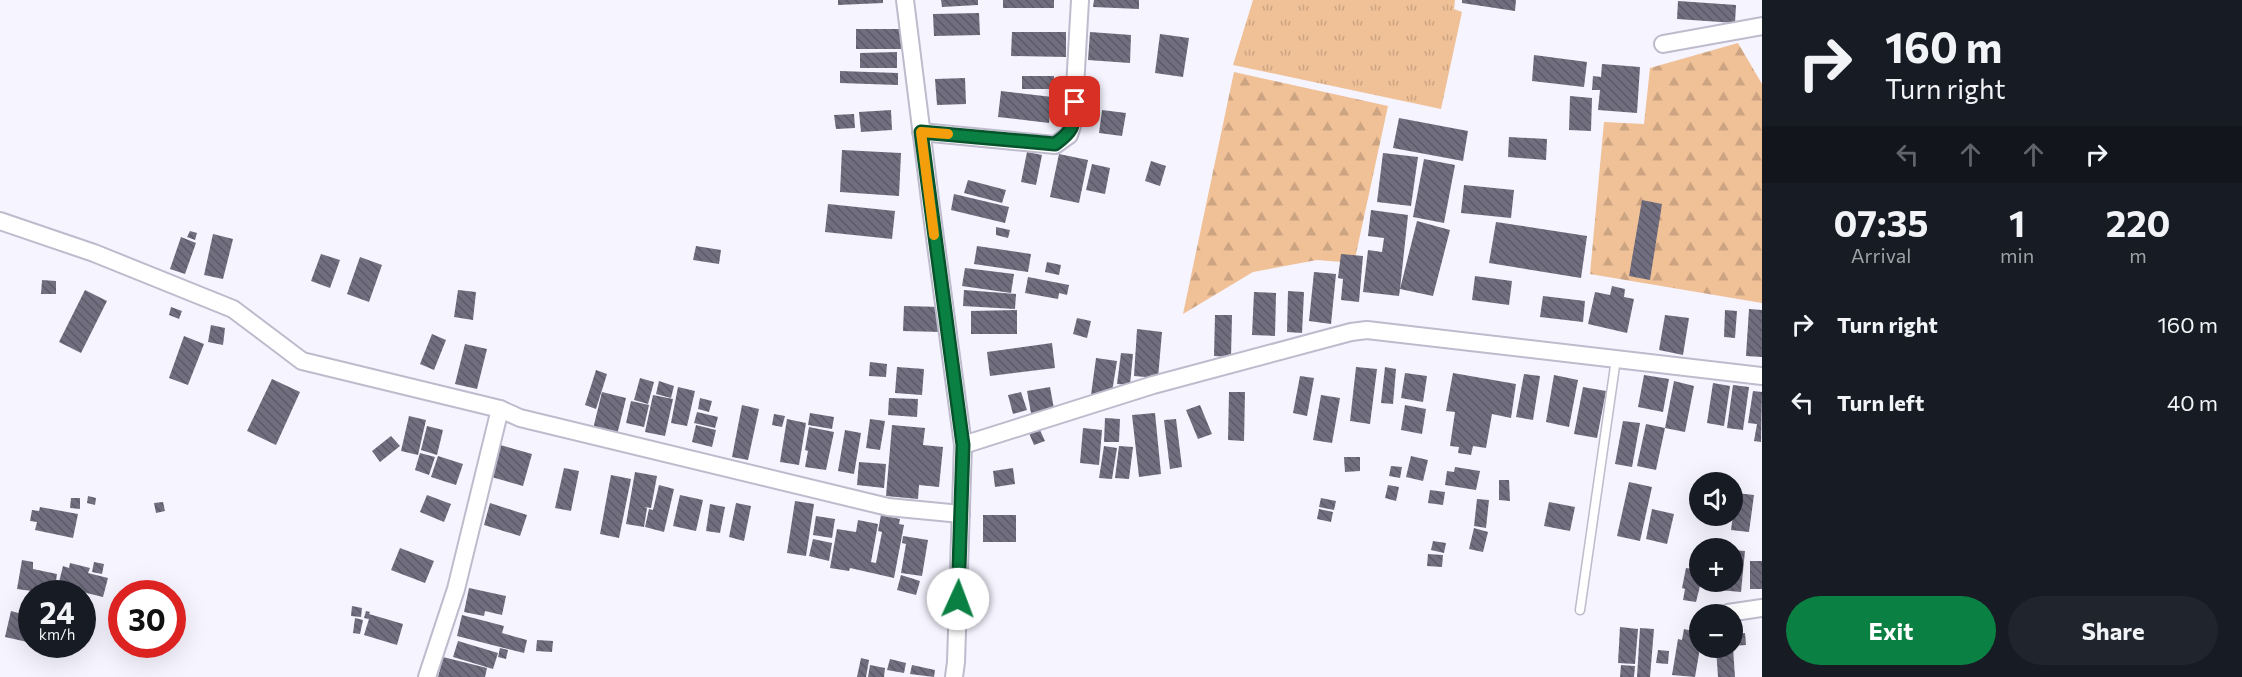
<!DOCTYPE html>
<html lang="en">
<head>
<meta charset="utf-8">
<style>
  :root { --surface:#171b24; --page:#20242c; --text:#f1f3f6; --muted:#9ea1a6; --accent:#0b8043 }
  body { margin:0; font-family:Commissioner,sans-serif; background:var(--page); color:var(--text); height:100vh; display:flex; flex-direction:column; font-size:22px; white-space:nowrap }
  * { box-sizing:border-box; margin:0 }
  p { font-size:20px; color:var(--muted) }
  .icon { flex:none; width:33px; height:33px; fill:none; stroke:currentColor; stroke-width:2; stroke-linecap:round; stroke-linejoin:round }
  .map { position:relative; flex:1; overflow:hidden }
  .sheet { display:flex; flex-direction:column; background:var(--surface); width:480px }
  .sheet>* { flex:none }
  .banner { background:#171b24; color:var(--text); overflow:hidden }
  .tools { position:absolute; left:1689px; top:472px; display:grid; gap:12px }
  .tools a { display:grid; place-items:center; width:54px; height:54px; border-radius:50%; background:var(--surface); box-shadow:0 6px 24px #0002; font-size:30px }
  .speed { position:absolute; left:18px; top:580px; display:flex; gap:12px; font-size:30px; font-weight:700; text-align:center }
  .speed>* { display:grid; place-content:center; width:78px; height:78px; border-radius:50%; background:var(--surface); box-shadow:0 6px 24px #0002; line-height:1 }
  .speed small { font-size:15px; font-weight:400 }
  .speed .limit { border:9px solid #d22; background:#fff; color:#111 }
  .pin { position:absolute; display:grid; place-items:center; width:51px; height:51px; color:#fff; margin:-26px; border-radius:12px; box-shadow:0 3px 9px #0006 }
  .me { position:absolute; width:66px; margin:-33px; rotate:2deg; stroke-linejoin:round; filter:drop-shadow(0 0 4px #0008) }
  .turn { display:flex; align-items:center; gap:21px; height:126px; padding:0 24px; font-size:27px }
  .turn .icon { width:78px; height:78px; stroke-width:2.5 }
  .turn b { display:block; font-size:42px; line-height:51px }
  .lanes { display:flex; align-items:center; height:57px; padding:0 24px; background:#0003; justify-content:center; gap:30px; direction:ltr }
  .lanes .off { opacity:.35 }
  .eta { display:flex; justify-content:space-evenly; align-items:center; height:102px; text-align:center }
  .eta b { font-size:36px; font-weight:700; line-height:42px }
  .action { display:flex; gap:12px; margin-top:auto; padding:12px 24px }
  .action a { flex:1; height:69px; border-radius:36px; background:var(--accent); color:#fff; font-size:24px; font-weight:700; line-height:69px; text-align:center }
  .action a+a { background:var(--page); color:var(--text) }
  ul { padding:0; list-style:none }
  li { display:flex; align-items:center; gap:18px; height:78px; padding:0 24px }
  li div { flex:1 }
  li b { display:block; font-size:22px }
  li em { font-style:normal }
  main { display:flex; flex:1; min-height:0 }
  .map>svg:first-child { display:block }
  .grass { fill:url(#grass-tufts) }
  .forest { fill:url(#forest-firs) }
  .building { fill:url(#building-back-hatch) }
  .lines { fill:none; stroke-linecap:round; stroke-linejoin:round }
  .service-casing { stroke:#bdbbcc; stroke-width:11 }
  .minor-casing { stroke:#bdbbcc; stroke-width:20 }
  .service { stroke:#fff; stroke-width:8 }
  .minor { stroke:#fff; stroke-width:16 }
  .route-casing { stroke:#07532c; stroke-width:15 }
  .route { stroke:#0b8043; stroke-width:10 }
  .slow { stroke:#f59e0b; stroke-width:10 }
</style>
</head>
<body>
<main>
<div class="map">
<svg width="1762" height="677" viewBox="0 0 1762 677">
  <defs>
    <pattern id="grass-tufts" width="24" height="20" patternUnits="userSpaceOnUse" patternTransform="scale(1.5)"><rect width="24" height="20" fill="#f0c097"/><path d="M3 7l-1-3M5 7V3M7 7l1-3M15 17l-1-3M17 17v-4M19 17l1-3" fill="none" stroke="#cda482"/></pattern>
    <pattern id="forest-firs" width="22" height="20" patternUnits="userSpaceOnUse" patternTransform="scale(1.5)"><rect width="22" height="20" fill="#f0c097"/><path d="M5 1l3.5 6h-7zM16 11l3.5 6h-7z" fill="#cda482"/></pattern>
    <pattern id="building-back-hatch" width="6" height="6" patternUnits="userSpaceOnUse" patternTransform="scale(1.5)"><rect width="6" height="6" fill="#716f7f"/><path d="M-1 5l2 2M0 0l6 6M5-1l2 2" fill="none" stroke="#5c5a67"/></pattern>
  </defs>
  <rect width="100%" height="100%" fill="#f5f4ff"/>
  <!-- grass -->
  <polygon class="grass" points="1253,0 1455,0 1454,9 1462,12 1441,109 1233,65"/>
  <!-- forest -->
  <g class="forest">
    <polygon points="1738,43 1762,84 1762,303 1590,274 1604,122 1644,124 1650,68"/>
    <polygon points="1234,72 1388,106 1354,263 1317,260 1253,272 1183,314"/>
  </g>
  <!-- building -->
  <g class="building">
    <polygon points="838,0 883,0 883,3 838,5"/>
    <polygon points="941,0 978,0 978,5 942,7"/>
    <rect x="1003" y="0" width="51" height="8"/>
    <polygon points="1094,0 1139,0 1139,9 1093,7"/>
    <polygon points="1462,0 1516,0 1515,11 1462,3"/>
    <polygon points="1678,1 1736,5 1735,23 1677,19"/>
    <polygon points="979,13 980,35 934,36 933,14"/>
    <rect x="856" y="29" width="51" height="20"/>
    <polygon points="1012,32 1066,32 1066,57 1011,56"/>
    <polygon points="1090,32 1131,35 1130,63 1088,60"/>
    <polygon points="1160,34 1189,38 1183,77 1155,73"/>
    <polygon points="897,52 897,68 860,68 860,53"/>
    <polygon points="1534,55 1587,62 1584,87 1532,81"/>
    <polygon points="1602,64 1640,67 1637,113 1598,110 1600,90 1592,90 1593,76 1601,77"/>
    <polygon points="840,71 898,73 898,85 840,83"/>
    <rect x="1022" y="76" width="32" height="13"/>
    <polygon points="965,78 966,104 937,105 935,79"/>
    <polygon points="1001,91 1052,97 1049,123 998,117"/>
    <polygon points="1570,96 1592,98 1591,131 1569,130"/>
    <polygon points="891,110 892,130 861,132 859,112"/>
    <polygon points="1102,110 1126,113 1122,136 1099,133"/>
    <polygon points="854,114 855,128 836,129 834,115"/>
    <polygon points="1399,118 1468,131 1463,161 1393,148"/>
    <polygon points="1509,137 1547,139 1546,160 1508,157"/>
    <polygon points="842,150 901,153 899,196 840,192"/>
    <polygon points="1027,152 1042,155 1036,185 1021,182"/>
    <polygon points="1383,153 1418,157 1411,206 1377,202"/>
    <polygon points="1059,154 1088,160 1079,203 1050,197"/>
    <polygon points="1424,159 1455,165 1444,223 1413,217"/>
    <polygon points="1151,161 1166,166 1160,186 1145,181"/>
    <polygon points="1092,164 1110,168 1105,194 1086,190"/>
    <polygon points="968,180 1006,190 1002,203 964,193"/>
    <polygon points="1464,185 1514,190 1511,218 1461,213"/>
    <polygon points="954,194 1009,207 1005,223 951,210"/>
    <polygon points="1642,200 1662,204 1650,280 1629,276"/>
    <polygon points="828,204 895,211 892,239 825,232"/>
    <polygon points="1371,210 1408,215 1400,289 1417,221 1450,230 1433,296 1400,289 1399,296 1363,292 1368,250 1382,252 1384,238 1368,236"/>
    <polygon points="1496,222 1587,236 1581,278 1489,263"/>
    <polygon points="996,227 1010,230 1008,238 996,235"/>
    <polygon points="190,231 197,233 195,240 187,237"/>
    <polygon points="213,234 233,239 223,279 204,275"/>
    <polygon points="181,237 196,243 185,274 170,269"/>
    <polygon points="696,246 721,250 719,264 693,260"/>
    <polygon points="977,246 1031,254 1028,272 974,264"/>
    <polygon points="321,254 340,260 330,288 311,281"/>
    <polygon points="1341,254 1363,256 1359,302 1341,300 1343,279 1338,278"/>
    <polygon points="360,257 382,265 369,302 347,294"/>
    <polygon points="1047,262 1061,265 1059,275 1045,272"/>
    <polygon points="965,268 1014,274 1011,293 962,286"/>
    <polygon points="1314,272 1336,274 1331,324 1309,321"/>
    <polygon points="1475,276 1512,281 1509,305 1472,300"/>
    <polygon points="1028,277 1069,285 1067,295 1059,293 1058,299 1025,293"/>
    <polygon points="42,280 56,281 56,294 41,294"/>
    <polygon points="1612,286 1625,289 1624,297 1634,299 1627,333 1588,324 1595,292 1610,295"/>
    <polygon points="85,290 107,301 81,353 59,342"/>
    <polygon points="458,290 476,292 473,320 454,317"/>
    <polygon points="964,290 1016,294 1015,309 963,306"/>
    <polygon points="1288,291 1304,292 1302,333 1287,332"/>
    <polygon points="1254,292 1276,293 1275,336 1252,335"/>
    <polygon points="1543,296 1585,301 1583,322 1540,317"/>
    <polygon points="904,306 942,307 941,332 903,331"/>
    <polygon points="171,307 182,311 179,319 169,315"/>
    <polygon points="1749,309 1762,310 1762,357 1746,356"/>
    <polygon points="1017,310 1017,334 971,334 971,311"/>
    <polygon points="1725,310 1737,311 1735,338 1724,337"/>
    <polygon points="1215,315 1232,315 1231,357 1214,356"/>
    <polygon points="1665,315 1689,318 1683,355 1659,350"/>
    <polygon points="1077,318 1091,321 1087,338 1073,334"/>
    <polygon points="211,325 225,328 223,345 208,342"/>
    <polygon points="1137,329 1162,332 1158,378 1134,376"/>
    <polygon points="432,334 446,340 434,370 420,364"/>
    <polygon points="184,336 204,344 188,385 169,378"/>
    <polygon points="1052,343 1055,368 990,376 987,352"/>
    <polygon points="465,344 487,349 477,389 455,384"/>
    <polygon points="1121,353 1133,354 1130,385 1117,384"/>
    <polygon points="1096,358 1117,361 1111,398 1091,395"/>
    <polygon points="870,362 887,364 886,377 869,376"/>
    <polygon points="897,367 924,369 922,395 895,393"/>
    <polygon points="1356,367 1377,369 1370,424 1350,421"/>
    <polygon points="1385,367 1396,369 1393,404 1381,403"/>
    <polygon points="596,370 607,374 596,409 585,405"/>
    <polygon points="1405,373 1427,376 1423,402 1401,398"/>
    <polygon points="1453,373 1516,384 1511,418 1492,414 1486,448 1473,446 1471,455 1458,453 1459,447 1450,446 1455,412 1446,411"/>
    <polygon points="1524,374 1540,376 1533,420 1516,417"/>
    <polygon points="1554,375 1578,380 1569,427 1546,422"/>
    <polygon points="1644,375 1669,379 1663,412 1638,407"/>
    <polygon points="1300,376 1314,378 1307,416 1293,413"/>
    <polygon points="640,378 654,382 648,404 634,400"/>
    <polygon points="272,379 300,392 276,445 247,431"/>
    <polygon points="659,381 674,386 671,398 656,394"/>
    <polygon points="1674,381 1694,386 1685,432 1665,428 1656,470 1637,466 1646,424 1665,428"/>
    <polygon points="1713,383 1730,386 1724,426 1707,423"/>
    <polygon points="1733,385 1749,387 1743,430 1727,428"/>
    <polygon points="678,387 695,391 687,426 671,423"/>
    <polygon points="1050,387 1054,409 1031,413 1027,391"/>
    <polygon points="1583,387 1606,391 1597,438 1574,434"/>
    <polygon points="1753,391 1762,392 1761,442 1754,441 1757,424 1748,423"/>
    <polygon points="602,392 626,398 617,435 593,429"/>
    <polygon points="1021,392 1027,410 1013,414 1008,395"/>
    <polygon points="1229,392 1245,392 1244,441 1228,440"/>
    <polygon points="653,395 673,399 665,436 645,432"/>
    <polygon points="1321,395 1340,398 1332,443 1313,440"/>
    <polygon points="700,398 712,401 709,412 698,409"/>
    <polygon points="889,398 918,399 917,417 888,415"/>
    <polygon points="631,401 649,405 644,427 626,423"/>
    <polygon points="742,405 759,409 748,460 732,457"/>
    <polygon points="1200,405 1212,434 1198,439 1186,410"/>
    <polygon points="1405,405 1426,409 1422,434 1401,430"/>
    <polygon points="697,412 718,417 715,428 694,423"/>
    <polygon points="810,413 834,417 832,429 808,425"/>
    <polygon points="1155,413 1161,474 1139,477 1132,415"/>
    <polygon points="774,414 785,416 782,427 772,425"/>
    <polygon points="409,416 426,420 418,455 401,451"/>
    <polygon points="1105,418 1120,419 1119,442 1104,442"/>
    <polygon points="787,419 806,423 799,465 780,462"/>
    <polygon points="870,419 885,421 880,450 866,448"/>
    <polygon points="1176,419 1182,467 1170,469 1164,420"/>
    <polygon points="1623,421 1640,423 1632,467 1615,464"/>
    <polygon points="696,425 716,430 712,447 692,442"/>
    <polygon points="892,425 925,428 923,445 943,447 939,487 919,485 918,499 886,496"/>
    <polygon points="427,426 443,430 437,455 421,450"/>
    <polygon points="809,427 834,432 826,470 805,467 808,451 805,450"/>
    <polygon points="1039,428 1045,441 1034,445 1029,433"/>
    <polygon points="1083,428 1102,430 1099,465 1080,463"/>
    <polygon points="845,430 861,433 854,474 838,471"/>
    <polygon points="391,436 400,446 380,462 372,451"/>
    <polygon points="497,444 532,454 523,486 488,476"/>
    <polygon points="1104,446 1117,448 1112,479 1099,478"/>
    <polygon points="1119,446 1133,447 1129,479 1115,478"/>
    <polygon points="420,453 435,457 429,475 415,470"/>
    <polygon points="438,456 463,464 456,485 431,477"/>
    <polygon points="1411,456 1428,460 1423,481 1406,477"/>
    <polygon points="1344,457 1360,457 1360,471 1345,472"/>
    <polygon points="859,462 886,464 884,488 857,485"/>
    <polygon points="1391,466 1402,467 1400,478 1389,476"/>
    <polygon points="1455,467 1480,471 1476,490 1445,485 1447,471 1454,472"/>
    <polygon points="564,468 579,471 571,511 555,508"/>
    <polygon points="1013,468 1015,484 995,487 993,471"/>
    <polygon points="635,472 657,476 651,508 644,507 647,508 644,527 626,524"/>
    <polygon points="611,475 631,479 619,538 600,534"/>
    <polygon points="1499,480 1509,480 1510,501 1499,500"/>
    <polygon points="1629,482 1652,487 1640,541 1617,536"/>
    <polygon points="659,485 674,489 664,532 645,527 649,509 653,510"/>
    <polygon points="1388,485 1399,487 1396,501 1385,498"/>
    <polygon points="1430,490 1445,492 1443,505 1428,503"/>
    <polygon points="1736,493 1754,495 1749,532 1731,530"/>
    <polygon points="427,495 451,504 444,522 420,512"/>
    <polygon points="680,495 703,500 696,531 673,526"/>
    <polygon points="88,496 96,498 95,505 87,503"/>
    <polygon points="71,498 80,498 80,509 70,508"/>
    <polygon points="1321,498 1336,501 1334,510 1319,507"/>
    <polygon points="1477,499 1489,500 1486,528 1474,526"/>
    <polygon points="795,501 814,504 806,556 787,553"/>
    <polygon points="163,502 165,511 156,513 154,503"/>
    <polygon points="1549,502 1575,507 1570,531 1544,526"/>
    <polygon points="490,503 527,515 520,536 484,525"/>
    <polygon points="736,503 751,506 744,541 729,537"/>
    <polygon points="710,504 725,507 720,533 706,531"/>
    <polygon points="40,507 78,514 73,538 35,530 37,522 30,521 32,510 39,511"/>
    <polygon points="1319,509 1333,512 1331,522 1317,519"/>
    <polygon points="1652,509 1674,514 1667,544 1646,539"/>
    <polygon points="881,515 900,519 899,524 904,525 894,578 850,568 849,571 830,568 837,529 856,532 858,520 878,524 871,562 876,563 882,532 878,531"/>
    <rect x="983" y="515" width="33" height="27"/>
    <polygon points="816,516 835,519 832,538 813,535"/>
    <polygon points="1474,528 1488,532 1483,552 1469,549"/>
    <polygon points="903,536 928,540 922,576 901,573 906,544 902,543"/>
    <polygon points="813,539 832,543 829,561 809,556"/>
    <polygon points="1433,541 1446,543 1444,553 1431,550"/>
    <polygon points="400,548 434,561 425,583 391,570"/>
    <polygon points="1732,550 1745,551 1741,592 1719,590 1720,582 1732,582"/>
    <polygon points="1428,554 1443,555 1442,567 1427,566"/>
    <polygon points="22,560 33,562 33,569 57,574 54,594 17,589"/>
    <rect x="1750" y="561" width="12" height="28"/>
    <polygon points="94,562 104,564 102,574 92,572"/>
    <polygon points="70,563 90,568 88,573 108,578 103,597 58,586 63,566 69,568"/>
    <polygon points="1686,568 1700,570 1700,582 1701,582 1696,602 1683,600 1685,589 1682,588"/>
    <polygon points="901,575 920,581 916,595 897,590"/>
    <polygon points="469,588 506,596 502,615 485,611 484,616 464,612"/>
    <polygon points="114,603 122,605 122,625 109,620"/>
    <polygon points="352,606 362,608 361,617 351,616"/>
    <polygon points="11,611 22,614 21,620 32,623 32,643 5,637"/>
    <polygon points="366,611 370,612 369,614 403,624 397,645 364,635 369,619 364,618"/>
    <polygon points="462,615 504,626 502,633 527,640 524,653 457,636"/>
    <polygon points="355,618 363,620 360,634 353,633"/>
    <polygon points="1620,627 1638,629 1635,664 1618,663"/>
    <polygon points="1640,628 1654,629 1650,677 1637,677"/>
    <polygon points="1684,629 1697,632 1695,642 1700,643 1700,648 1695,677 1672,675 1678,639 1682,640"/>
    <polygon points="1745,633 1746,645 1732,646 1732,634"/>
    <polygon points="537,640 553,641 552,652 536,651"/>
    <polygon points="458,641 498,653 493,669 453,657"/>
    <polygon points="500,648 508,650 506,659 498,657"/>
    <polygon points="1716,648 1733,648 1735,677 1718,677"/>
    <polygon points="1658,650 1669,651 1668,664 1656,663"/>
    <polygon points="443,657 487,668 485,677 438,677"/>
    <polygon points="861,658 869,660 866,677 857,677"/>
    <polygon points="890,659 906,663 904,673 887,670"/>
    <polygon points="870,665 885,668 884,677 868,677"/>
    <polygon points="912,665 935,670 934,677 910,674"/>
    <polygon points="1621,665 1635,666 1634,677 1620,677"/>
  </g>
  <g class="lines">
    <!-- service casing -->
    <g class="service-casing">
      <polyline id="service" points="1580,610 1616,359"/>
    </g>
    <!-- minor casing -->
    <g class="minor-casing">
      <g id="minor">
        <polyline points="905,0 931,208 963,445 956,662 954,677"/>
        <polyline points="1663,44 1762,26"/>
        <polyline points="921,132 1055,145 1069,135 1073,123 1080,0"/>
        <polyline points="0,221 94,253 233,309 302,361 500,409 520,418 888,507 961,514"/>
        <polyline points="963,445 1153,385 1351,332 1367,330 1762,376"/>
        <polyline points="1728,613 1762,608"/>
        <polyline points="427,677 456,589 500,409"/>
      </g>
    </g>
    <!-- service -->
    <use href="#service" class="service"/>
    <!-- minor -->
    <use href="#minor" class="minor"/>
  </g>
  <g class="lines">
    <!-- route casing -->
    <g class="route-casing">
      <path id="route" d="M958 599 963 445 921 132 1055 144C1075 130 1073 125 1075 102"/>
    </g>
    <!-- route -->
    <use href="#route" class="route"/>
    <!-- slow -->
    <polyline class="slow" points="934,235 921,132 948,134"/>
  </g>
</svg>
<div class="tools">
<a><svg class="icon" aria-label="sound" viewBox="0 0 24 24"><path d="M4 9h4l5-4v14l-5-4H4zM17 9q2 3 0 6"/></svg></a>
<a>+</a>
<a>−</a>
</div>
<div class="speed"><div>24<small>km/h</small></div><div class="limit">30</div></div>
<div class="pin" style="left:1075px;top:102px;background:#d93025"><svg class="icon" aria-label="arrive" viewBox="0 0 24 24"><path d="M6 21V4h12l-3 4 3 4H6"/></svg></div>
<svg class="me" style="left:958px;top:599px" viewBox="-20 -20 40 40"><circle r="19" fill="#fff"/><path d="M0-13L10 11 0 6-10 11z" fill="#0b8043"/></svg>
</div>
<section class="sheet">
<div class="banner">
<div class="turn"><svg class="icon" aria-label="right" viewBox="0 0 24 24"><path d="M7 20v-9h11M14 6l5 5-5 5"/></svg><div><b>160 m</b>Turn right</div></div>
<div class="lanes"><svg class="icon off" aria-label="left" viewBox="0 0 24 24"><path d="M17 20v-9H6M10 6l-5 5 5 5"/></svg><svg class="icon off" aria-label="ahead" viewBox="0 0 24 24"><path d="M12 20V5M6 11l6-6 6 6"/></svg><svg class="icon off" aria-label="ahead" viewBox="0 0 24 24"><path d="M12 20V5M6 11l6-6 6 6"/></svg><svg class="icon" aria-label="right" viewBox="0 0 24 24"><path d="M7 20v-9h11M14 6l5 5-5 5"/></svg></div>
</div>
<div class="eta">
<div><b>07:35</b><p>Arrival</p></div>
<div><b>1</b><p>min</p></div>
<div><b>220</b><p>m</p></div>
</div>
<ul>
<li><svg class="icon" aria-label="right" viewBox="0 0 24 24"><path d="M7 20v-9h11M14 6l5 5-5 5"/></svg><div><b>Turn right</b></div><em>160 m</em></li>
<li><svg class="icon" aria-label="left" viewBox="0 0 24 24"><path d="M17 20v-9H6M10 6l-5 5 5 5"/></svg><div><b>Turn left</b></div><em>40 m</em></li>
</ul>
<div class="action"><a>Exit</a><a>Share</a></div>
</section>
</main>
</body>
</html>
